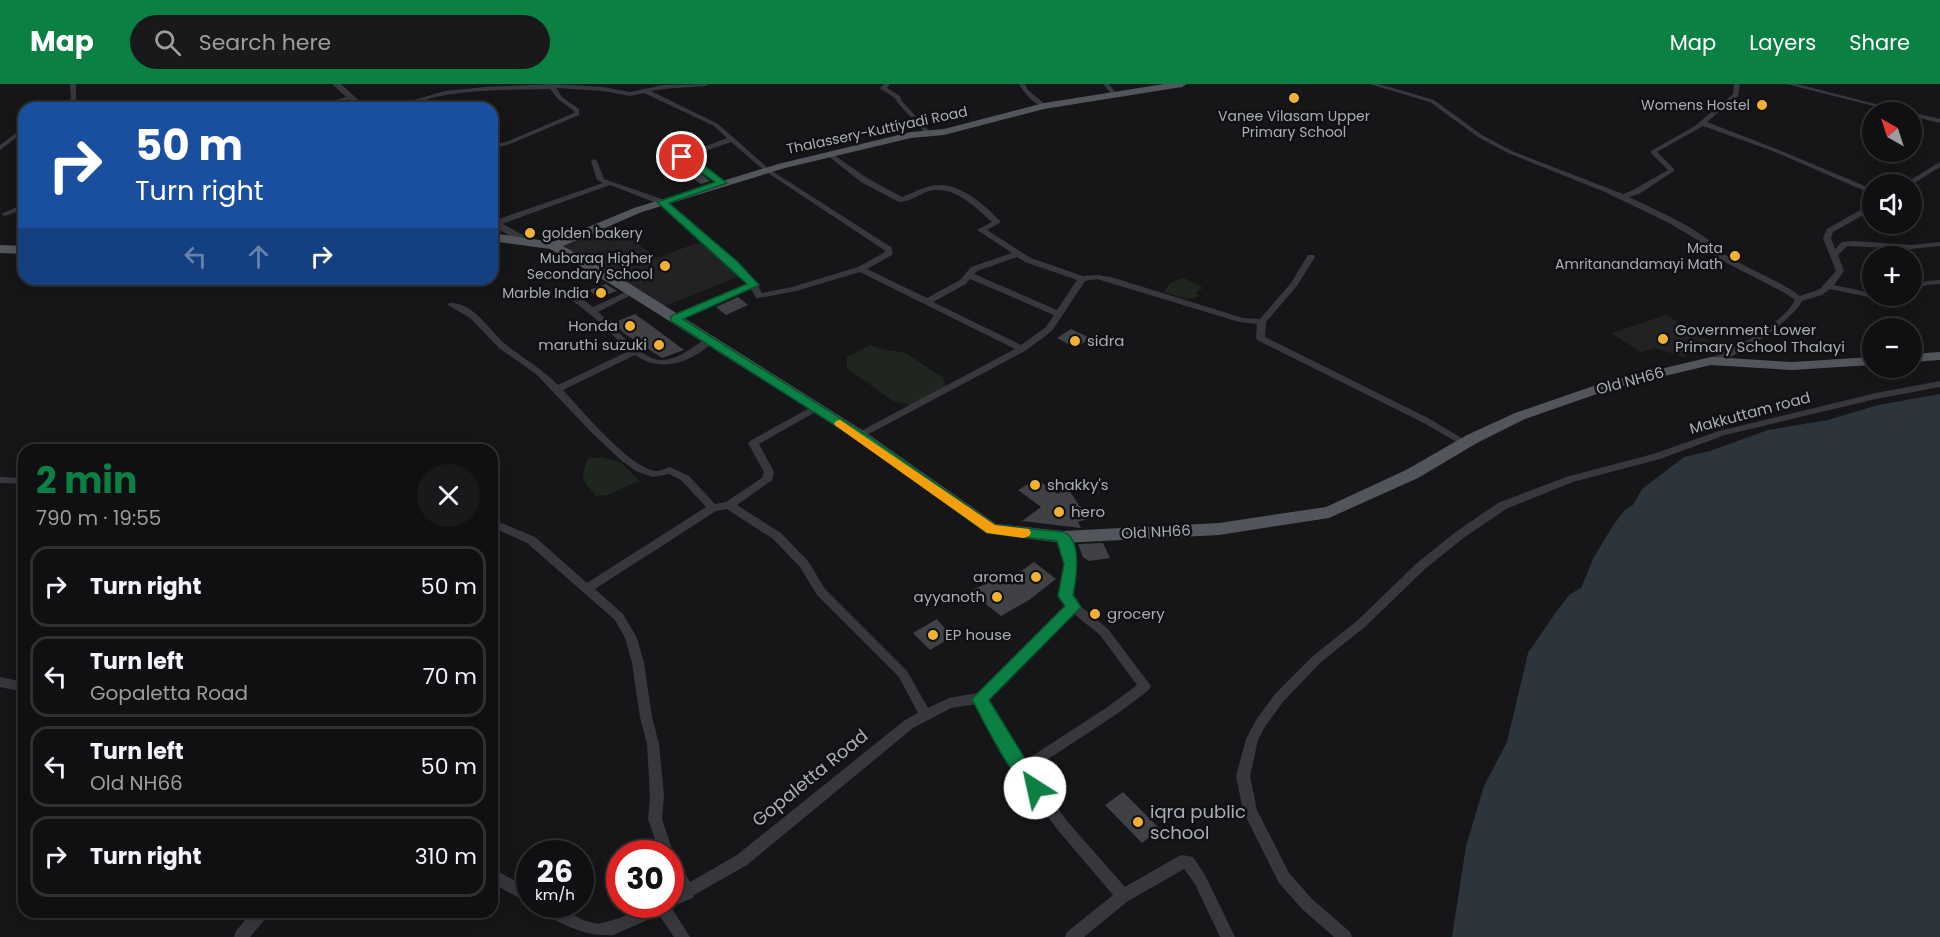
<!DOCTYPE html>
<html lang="en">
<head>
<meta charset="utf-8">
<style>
  :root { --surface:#101012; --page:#19191b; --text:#f1f3f6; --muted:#9c9d9f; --line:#303032; --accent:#0b8043 }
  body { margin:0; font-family:Poppins,sans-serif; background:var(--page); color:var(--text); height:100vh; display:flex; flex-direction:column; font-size:22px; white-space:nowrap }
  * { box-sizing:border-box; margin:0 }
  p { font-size:20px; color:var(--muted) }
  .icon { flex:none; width:33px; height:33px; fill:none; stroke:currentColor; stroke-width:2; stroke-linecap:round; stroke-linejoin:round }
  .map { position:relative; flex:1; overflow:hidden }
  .details { position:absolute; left:18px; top:360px; width:480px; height:474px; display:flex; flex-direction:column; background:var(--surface); border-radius:18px; box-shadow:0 3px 15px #0003,0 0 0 2px var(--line) }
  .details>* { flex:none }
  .hud { position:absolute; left:18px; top:18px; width:480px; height:183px; border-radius:18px; box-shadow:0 3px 15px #0003,0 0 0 2px var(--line); background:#1a4fa0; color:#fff; overflow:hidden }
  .needle { width:39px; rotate:321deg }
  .tools { position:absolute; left:1862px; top:18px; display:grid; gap:12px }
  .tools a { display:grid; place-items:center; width:60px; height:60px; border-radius:50%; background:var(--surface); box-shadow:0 3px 15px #0003,0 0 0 2px var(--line); font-size:30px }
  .speed { position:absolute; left:516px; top:756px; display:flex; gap:12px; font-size:30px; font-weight:700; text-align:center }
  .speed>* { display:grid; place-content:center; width:78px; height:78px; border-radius:50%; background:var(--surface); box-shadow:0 3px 15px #0003,0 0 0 2px var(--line); line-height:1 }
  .speed small { font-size:15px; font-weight:400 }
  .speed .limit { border:9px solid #d22; background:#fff; color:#111 }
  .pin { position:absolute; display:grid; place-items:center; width:51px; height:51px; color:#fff; margin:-26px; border:3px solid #fff; border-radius:50%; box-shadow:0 2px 6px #0007 }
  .me { position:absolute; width:66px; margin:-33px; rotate:325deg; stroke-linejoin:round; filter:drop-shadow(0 0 4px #0008) }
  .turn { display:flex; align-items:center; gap:21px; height:126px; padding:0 18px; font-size:27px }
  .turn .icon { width:78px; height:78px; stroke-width:2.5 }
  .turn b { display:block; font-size:42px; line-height:51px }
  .lanes { display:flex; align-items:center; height:57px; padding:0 18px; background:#0003; justify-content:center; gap:30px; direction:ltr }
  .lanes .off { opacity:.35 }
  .round { display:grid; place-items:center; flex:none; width:63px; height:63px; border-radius:32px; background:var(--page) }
  .overview { display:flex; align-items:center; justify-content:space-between; height:102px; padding:0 18px }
  h1 { font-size:36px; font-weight:700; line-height:45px; color:var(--accent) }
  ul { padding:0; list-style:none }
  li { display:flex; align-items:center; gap:18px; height:81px; margin:0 12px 9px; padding:0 6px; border:3px solid var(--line); border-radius:18px }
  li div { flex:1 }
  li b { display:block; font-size:22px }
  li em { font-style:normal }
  header { display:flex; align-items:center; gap:36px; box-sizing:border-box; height:84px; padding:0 30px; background:var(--accent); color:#fff }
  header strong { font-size:28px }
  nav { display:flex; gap:33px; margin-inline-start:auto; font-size:21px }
  .search { width:420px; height:54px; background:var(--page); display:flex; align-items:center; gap:15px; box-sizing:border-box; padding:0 21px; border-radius:33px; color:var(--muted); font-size:22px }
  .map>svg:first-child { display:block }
  .built { fill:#222225 }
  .green { fill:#1e261f }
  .water { fill:#2c353c }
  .building { fill:#404145 }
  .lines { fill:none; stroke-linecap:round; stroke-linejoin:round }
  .minor { fill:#37383d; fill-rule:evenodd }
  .tertiary { fill:#37383d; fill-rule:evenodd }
  .primary { fill:#53555c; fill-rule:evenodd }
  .route { fill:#0b8043; stroke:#07532c; stroke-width:1.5 }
  .slow { fill:#f59e0b }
  .poi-dot { fill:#f2b134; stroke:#111113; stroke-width:2 }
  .labels { text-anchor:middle; stroke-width:5; stroke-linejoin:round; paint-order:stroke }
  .far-poi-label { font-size:14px; fill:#a8adb8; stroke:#111113; text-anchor:end }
  .far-street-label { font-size:14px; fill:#a8adb8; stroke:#111113 }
  .poi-label { font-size:15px; fill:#a8adb8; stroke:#111113; text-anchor:start }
  .street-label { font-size:15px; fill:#a8adb8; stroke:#111113 }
  .near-street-label { font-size:18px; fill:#a8adb8; stroke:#111113 }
  .near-poi-label { font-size:18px; fill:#a8adb8; stroke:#111113; text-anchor:start }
</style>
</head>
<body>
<header>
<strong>Map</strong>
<div class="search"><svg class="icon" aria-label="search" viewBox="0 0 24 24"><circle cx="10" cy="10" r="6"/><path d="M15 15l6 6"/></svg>Search here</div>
<nav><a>Map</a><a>Layers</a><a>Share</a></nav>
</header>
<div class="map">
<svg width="1940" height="853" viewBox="0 0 1940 853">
  <rect width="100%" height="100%" fill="#161618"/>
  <!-- built -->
  <g class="built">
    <polygon points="614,141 657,174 702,157 743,191 663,223 561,160"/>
    <polygon points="1666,231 1716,261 1683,273 1655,264 1641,268 1611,249"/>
  </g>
  <!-- green -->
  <g class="green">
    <path d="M1184 194 1203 204 1195 209 1199 212C1188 218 1175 211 1164 208L1170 199Z"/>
    <polygon points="870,261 884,266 904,268 943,294 945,303 911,321 893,317 847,284 847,273"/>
    <polygon points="601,373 622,379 639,397 607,411 596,412 583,396 584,386 588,375"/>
  </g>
  <!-- water -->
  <polygon class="water" points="1940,310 1940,853 1452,853 1466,762 1484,702 1507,658 1528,569 1556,528 1570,510 1581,504 1594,473 1614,440 1625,426 1633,421 1642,405 1684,373 1710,367 1768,346 1828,336 1878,321"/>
  <!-- building -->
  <g class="building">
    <polygon points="692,85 699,88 710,97 701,100 683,88"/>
    <polygon points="606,200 617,207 598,214 589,206"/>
    <polygon points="738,213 748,221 726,231 716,223"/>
    <polygon points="635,230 649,240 684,266 662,274 625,250 613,239"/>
    <polygon points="1071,245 1090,254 1076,264 1057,254"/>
    <polygon points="1036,395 1058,410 1067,403 1088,435 1078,438 1081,444 1022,437 1041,423 1018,406"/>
    <polygon points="1103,459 1110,474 1089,477 1083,473 1078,460"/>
    <polygon points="1034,478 1056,495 1029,516 1001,532 969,507 997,495 1003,500"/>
    <polygon points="937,535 952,553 930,566 913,549"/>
    <polygon points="1123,708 1160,745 1142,759 1105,721"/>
  </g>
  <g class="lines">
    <!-- minor -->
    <g class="minor">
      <polygon points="70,0 76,0 76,17 57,24 48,24 71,15"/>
      <path d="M551 0 603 3 630 8 663 1 709 0 706 2 663 5 651 7 718 40 769 85 891 163 893 169 892 171 867 185 927 214 960 196 971 183 1012 169 977 146 992 138C974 122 952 99 926 108 917 112 908 118 899 118L861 98 827 71V69H831L867 94 902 113C914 108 929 100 942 101 963 102 987 123 1001 138L987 146 1031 174 1083 192 1097 191 1111 193 1243 234 1260 235 1291 199 1308 171H1314L1315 173 1297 202 1266 238 1265 253 1428 334 1470 359 1468 361H1462L1422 338 1257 256 1256 254 1257 240 1239 238 1097 195 1085 197 1052 247 1025 267 863 353H857L855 351 857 349 1015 265 860 188 796 207 759 214H756L751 205 678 237H672V233L749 200 659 120 610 101 499 141H493V137L603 99 597 96 591 77 594 75 597 77 604 95 665 116 755 196 762 209 792 203 858 183 885 168 884 166 765 87 731 58 686 74 688 77 704 84 725 97V101H719L700 86 683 79 679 73 680 72 727 54 714 42 644 9 630 12 603 7 556 4 562 13 579 25V31L510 60 492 65V61L506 58 574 29V27L558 15 550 5C515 6 480 5 446 11 425 14 407 24 386 24L445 7 485 3ZM1017 173 1025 178 1077 196 1057 226 974 190 977 187ZM970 195 1054 231 1046 243 1021 261 933 218 966 200Z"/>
      <polygon points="884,0 890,0 887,4 900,12 902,17 931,49 931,51 927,51 897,18 895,14 881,5 880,4"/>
      <path d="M1019 0H1025L1028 6 1046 21V23C1035 22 1024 9 1019 0Z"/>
      <polygon points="1103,0 1109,0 1118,11 1117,12 1113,12"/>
      <path d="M1369 0H1379L1434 16 1482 51 1512 67 1623 110 1633 106 1668 86 1651 69V67L1695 42 1733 10 1734 0H1740L1738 12 1707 38 1779 66 1872 105V110L1775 68 1703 42 1657 68 1674 85V87L1639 110 1629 113C1654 125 1680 136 1703 152 1712 158 1717 166 1727 172 1751 186 1778 196 1800 212L1820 205 1836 187 1823 154 1827 145 1869 121H1872V126L1833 148 1831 154 1835 165 1842 158 1853 157 1911 161 1940 158V162L1911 165 1847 162 1838 171 1844 187 1834 201 1872 209V212H1900L1899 214 1883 216 1830 205 1822 211 1802 217C1792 237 1730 281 1708 279L1707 277 1708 275C1735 264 1781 242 1795 216L1785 209 1723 177 1710 169 1699 157 1669 139 1605 108 1508 69 1478 53 1430 18Z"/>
      <polygon points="1786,0 1797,0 1907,28 1898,28"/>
      <polygon points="351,11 353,12 353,14 322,24 312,24"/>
      <polygon points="1909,28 1911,28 1940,35 1940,39 1911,32 1911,28"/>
      <polygon points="24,43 24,48 0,66 0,61"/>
      <polygon points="1940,78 1940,83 1911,101 1904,100"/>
      <polygon points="24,120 24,125 5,132 1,130"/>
      <polygon points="1940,196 1940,200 1927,201 1911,207 1911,202 1926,197"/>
      <path d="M630 206H636L637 208 598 228C614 241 639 275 661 276 669 276 677 273 684 269 693 264 703 254 713 255L714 257C692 278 662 290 635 271L563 306C580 324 632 387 657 387 661 387 666 384 670 383L689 392 715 420 726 418 762 394 764 388 748 359 750 357 813 322H819L821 324 819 326 759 360 774 388 772 396 737 421 781 449 808 477 825 505 907 587 928 624 949 614 977 609 1067 522 1060 512 1065 480 1058 453 1063 449 1067 450 1077 480 1072 511 1078 520 1108 545 1151 602 1149 606 1117 630 1030 687 1067 737 1125 803 1177 773 1182 771 1193 773 1205 791 1235 853H1220L1195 800 1184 785 1128 817 1084 853H1065L1067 848 1113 811 1057 745 1016 690 977 620 951 624 913 644 747 781 694 811 693 814 671 823 690 853H674L659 831 613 851C585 853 560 840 537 825L535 820H556L582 836 598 840 620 834 649 820H670V809L678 805 670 791V770H660L648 735 650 712 647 660 640 633 632 579 625 554 615 536 527 459 492 443V435L535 453 587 499 706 423 681 396 669 390 653 393 636 387 622 377 593 350 536 290 499 264 470 234 448 221 449 219C474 218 489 246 505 260 523 274 542 285 558 301L629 267 596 235 567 212V208H573L593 223ZM727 425 773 455 800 483 817 511 899 593 918 629 905 636 737 771 690 798 674 771 662 735 664 712 659 660 652 633 644 579 637 554 623 530 595 505 716 427ZM1074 530 1100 551 1137 601 1109 622 1023 678 987 615Z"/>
      <polygon points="1940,297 1940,303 1876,315 1725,351 1660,375 1573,398 1506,425 1465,453 1426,484 1366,542 1321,578 1283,618 1264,644 1258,656 1250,692 1257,726 1289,789 1312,815 1350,848 1352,853 1334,853 1302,825 1279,799 1243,727 1236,692 1246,655 1256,636 1275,610 1313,572 1358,536 1418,478 1457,447 1498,419 1566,393 1653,370 1719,347 1876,309"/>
      <polygon points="0,393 24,394 24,400 0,399"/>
      <polygon points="0,593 24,598 24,608 0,603"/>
      <polygon points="492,784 530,805 530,820 492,799"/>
      <polygon points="252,828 269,828 267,833 250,853 234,853 236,847"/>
    </g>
    <!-- tertiary -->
    <g class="tertiary">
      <polygon points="332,0 341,0 367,24 358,24"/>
      <polygon points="492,134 521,150 544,158 539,161 513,154 492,141"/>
    </g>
    <!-- primary -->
    <g class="primary">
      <polygon points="1164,0 1187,0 1182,3 1044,25 944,51 911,54 785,84 642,128 563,162 619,193 865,348 996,440 1063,447 1219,439 1326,423 1406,386 1467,351 1515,329 1605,298 1711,273 1792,278 1872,273 1872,281 1792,286 1711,281 1614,304 1525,335 1477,359 1418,394 1329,434 1219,451 1063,459 986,449 855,354 609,199 550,165 492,157 492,149 552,158 634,124 778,80 911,48 944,45 1044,19"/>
      <polygon points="0,161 24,162 24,170 0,169"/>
      <polygon points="1940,268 1940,276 1911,278 1911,270"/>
    </g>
  </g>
  <!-- route -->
  <path class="route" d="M682 70 688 76 706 83 727 99 669 119 739 179 759 201 683 235 864 349 995 441 1063 448C1083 454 1076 496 1073 511L1081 523 989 616 1043 704 1041 710 1035 712C1018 706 981 633 972 615L1065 522 1058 512 1064 480 1057 457 987 449 855 354 671 237V232L747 200 657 118 715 98 699 87 682 80 678 73Z"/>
  <!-- slow -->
  <polygon class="slow" points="840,336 995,441 1029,445 1031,449 1029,452 1024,454 987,449 836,342 834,340 836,337"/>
  <!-- markers -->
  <g class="poi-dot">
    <circle cx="1294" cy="14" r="6"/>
    <circle cx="1762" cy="21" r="6"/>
    <circle cx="530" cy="149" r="6"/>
    <circle cx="1735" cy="172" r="6"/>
    <circle cx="665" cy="182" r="6"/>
    <circle cx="601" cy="209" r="6"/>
    <circle cx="630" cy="242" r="6"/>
    <circle cx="1663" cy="255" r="6"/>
    <circle cx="1075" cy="257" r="6"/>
    <circle cx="659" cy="261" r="6"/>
    <circle cx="1035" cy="401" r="6"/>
    <circle cx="1059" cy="428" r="6"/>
    <circle cx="1036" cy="493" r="6"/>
    <circle cx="997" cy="513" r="6"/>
    <circle cx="1095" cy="530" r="6"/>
    <circle cx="933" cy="551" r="6"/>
    <circle cx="1138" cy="738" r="6"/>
  </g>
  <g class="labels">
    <!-- far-poi labels -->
    <g class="far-poi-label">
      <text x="1750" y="26">Womens Hostel</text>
      <text x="1294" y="37" text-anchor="middle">Vanee Vilasam Upper<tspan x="1294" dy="16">Primary School</tspan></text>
      <text x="542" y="154" text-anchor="start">golden bakery</text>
      <text x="1723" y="169">Mata<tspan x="1723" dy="16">Amritanandamayi Math</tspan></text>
      <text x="653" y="179">Mubaraq Higher<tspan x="653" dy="16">Secondary School</tspan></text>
      <text x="589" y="214">Marble India</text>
    </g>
    <!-- far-street labels -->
    <g class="far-street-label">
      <text transform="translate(877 46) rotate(-12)" y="5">Thalassery-Kuttiyadi Road</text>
    </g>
    <!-- poi labels -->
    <g class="poi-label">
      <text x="618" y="247" text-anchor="end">Honda</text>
      <text x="1675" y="251">Government Lower<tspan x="1675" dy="17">Primary School Thalayi</tspan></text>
      <text x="1087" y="262">sidra</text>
      <text x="647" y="266" text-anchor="end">maruthi suzuki</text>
      <text x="1047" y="406">shakky's</text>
      <text x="1071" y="433">hero</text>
      <text x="1024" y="498" text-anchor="end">aroma</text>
      <text x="985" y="518" text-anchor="end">ayyanoth</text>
      <text x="1107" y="535">grocery</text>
      <text x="945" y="556">EP house</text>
    </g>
    <!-- street labels -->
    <g class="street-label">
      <text transform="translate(1630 297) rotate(-15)" y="5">Old NH66</text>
      <text transform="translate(1750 329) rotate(-15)" y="5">Makkuttam road</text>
      <text transform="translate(1156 448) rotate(-3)" y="5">Old NH66</text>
    </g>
    <!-- near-street labels -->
    <g class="near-street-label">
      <text transform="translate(810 694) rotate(-39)" y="6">Gopaletta Road</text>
    </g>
    <!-- near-poi labels -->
    <g class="near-poi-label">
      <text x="1150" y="734">iqra public<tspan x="1150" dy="21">school</tspan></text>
    </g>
  </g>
</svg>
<div class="tools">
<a><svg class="needle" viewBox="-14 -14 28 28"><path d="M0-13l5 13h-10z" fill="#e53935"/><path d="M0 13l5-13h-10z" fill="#9c9d9f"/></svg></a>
<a><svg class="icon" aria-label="sound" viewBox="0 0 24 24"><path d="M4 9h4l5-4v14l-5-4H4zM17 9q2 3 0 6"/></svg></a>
<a>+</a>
<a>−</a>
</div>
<div class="speed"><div>26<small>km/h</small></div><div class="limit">30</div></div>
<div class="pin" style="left:682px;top:73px;background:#d93025"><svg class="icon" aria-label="arrive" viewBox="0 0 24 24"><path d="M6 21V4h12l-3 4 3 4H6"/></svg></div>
<svg class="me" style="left:1035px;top:704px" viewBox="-20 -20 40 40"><circle r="19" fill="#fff"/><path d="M0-13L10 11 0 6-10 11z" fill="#0b8043"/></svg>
<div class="hud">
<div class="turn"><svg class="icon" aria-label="right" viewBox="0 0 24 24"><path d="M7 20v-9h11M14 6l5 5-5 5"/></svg><div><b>50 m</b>Turn right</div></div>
<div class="lanes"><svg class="icon off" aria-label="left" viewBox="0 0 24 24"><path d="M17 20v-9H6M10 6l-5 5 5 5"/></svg><svg class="icon off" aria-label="ahead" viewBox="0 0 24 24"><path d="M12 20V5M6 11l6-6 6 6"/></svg><svg class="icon" aria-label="right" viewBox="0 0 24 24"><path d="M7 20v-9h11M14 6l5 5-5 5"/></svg></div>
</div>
<section class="details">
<div class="overview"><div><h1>2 min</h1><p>790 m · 19:55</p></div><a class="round"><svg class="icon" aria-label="close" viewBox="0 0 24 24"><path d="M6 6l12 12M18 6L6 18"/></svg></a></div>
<ul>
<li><svg class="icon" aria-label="right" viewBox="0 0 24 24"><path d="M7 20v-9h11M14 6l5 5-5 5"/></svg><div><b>Turn right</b></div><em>50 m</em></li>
<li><svg class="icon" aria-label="left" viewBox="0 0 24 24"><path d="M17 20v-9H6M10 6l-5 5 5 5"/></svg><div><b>Turn left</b><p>Gopaletta Road</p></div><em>70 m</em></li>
<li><svg class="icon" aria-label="left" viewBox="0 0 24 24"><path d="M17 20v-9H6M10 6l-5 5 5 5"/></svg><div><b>Turn left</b><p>Old NH66</p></div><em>50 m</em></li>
<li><svg class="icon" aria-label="right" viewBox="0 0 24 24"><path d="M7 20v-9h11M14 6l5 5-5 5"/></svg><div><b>Turn right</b></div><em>310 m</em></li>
</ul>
</section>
</div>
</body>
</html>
